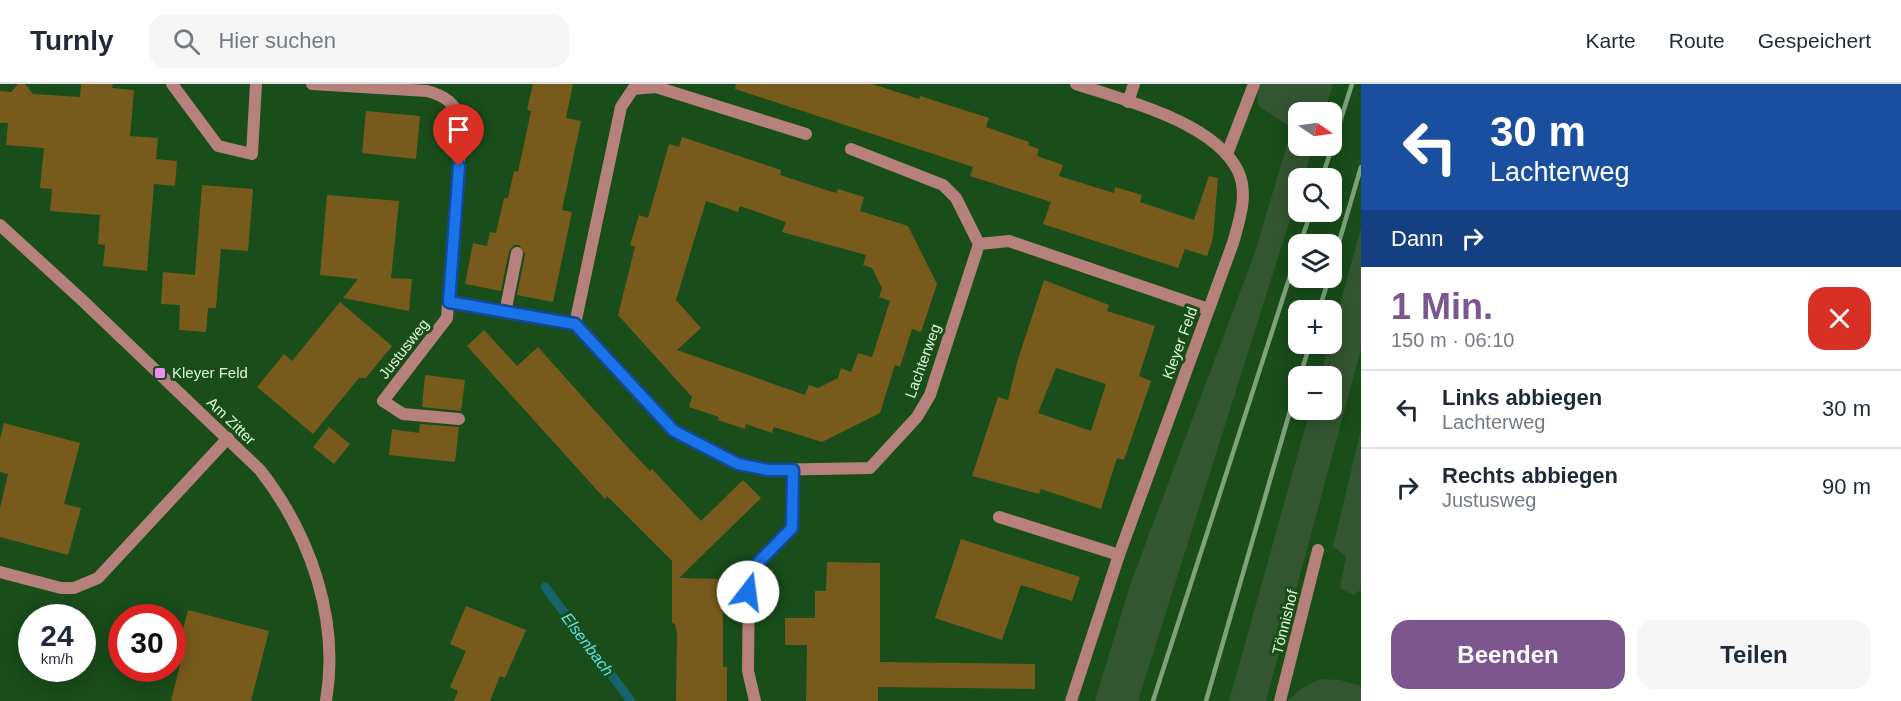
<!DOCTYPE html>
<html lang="de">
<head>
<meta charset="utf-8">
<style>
  :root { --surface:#fff; --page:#f6f6f7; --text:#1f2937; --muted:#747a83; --line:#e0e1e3; --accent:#7c568e }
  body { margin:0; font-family:Arial,sans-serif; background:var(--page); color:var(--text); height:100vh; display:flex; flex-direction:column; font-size:22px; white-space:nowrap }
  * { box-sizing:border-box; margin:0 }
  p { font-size:20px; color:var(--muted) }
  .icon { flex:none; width:33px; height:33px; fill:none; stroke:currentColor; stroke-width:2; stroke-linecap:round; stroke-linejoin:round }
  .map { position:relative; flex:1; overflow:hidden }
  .details { display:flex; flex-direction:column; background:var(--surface); width:540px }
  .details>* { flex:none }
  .hud { background:#1a4fa0; color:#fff; overflow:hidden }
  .needle { width:39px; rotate:103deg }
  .controls { position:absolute; left:1288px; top:18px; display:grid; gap:12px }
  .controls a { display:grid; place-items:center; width:54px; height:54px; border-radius:12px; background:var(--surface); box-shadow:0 3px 15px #0003; font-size:30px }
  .speed { position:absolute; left:18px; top:520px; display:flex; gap:12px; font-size:30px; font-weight:700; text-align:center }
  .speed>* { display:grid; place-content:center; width:78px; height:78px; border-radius:50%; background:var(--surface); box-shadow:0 3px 15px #0003; line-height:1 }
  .speed small { font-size:15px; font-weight:400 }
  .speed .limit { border:9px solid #d22; background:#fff; color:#111 }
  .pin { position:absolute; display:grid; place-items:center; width:51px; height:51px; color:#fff; margin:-62px -26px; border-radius:50% 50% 50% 0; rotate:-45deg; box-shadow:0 0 6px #0007 }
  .pin .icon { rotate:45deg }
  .me { position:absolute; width:66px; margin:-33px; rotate:15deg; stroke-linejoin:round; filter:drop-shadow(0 0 4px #0008) }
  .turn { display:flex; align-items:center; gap:21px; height:126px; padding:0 30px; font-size:27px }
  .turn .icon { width:78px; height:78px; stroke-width:2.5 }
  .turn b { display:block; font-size:42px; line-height:51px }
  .then { display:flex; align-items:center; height:57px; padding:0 30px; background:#0003; gap:12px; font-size:22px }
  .round { display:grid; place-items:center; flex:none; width:63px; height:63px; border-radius:18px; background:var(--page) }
  .summary { display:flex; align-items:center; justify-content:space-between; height:102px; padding:0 30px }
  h1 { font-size:36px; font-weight:700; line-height:45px; color:var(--accent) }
  .action { display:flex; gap:12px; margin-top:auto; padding:12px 30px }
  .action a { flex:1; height:69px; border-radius:18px; background:var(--accent); color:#fff; font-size:24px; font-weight:700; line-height:69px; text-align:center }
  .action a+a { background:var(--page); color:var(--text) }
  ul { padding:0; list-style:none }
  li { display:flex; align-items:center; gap:18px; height:78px; padding:0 30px; border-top:2px solid var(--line) }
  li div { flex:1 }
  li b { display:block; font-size:22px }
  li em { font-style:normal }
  header { display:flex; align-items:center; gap:36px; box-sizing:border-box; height:84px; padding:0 30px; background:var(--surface); border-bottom:2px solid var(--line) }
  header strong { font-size:28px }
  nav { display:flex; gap:33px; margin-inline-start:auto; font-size:21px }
  .search { width:420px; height:54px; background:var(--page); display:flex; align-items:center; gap:15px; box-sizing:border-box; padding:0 21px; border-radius:18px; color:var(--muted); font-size:22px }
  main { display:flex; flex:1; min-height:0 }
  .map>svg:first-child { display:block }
  .green { fill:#335531 }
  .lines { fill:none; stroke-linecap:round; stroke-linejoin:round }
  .stream { stroke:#186269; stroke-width:9 }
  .building { fill:#785b1c; fill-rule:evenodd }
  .service { stroke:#b6817d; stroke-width:12 }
  .minor { stroke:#b6817d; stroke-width:12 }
  .rail { stroke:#7ca37b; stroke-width:4.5 }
  .route-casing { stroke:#114b97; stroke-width:15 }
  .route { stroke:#1a73e8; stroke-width:10 }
  .poi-dot { fill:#ee8cf8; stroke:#194d1a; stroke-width:2 }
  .labels { text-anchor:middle; stroke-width:6; stroke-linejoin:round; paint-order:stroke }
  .street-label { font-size:15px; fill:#dcf8da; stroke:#194d1a }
  .poi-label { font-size:15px; fill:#dcf8da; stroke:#194d1a; text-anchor:start }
  .water-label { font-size:16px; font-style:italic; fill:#5de4f0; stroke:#194d1a }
</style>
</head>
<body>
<header>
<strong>Turnly</strong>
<div class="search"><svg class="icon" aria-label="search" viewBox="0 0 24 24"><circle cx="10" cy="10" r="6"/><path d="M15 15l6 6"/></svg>Hier suchen</div>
<nav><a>Karte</a><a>Route</a><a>Gespeichert</a></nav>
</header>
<main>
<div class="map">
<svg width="1361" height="617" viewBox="0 0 1361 617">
  <rect width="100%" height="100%" fill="#194d1a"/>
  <!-- green -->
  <g class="green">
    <polygon points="1259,0 1333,0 1324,28 1299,28 1299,62 1313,62 1303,94 1299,94 1299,107 1138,617 1095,617 1130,501 1254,171 1290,51 1289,42 1258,22 1257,8"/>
    <polygon points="1361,144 1361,265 1266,617 1229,617 1310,326 1332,326 1332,292 1320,292 1329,260 1332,260 1332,248"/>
    <polygon points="1361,346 1361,506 1353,511 1340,504 1346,473 1333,462"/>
    <polygon points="1320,595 1340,596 1361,602 1361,617 1287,617 1302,604"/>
  </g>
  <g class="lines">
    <!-- stream -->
    <polyline class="stream" points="545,503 631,617"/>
  </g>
  <!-- building -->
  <g class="building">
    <polygon points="18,0 25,0 33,10 80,13 81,0 113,0 112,4 134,6 130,52 158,54 156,75 177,77 175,102 154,100 147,187 103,182 105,161 98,160 100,131 50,127 52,105 40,104 44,64 6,61 8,39 0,39 0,7 11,8"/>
    <polygon points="533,0 573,0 566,34 581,37 562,126 572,128 553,218 517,211 525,170 519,161 514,161 509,167 501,207 465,200 473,159 487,162 490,148 496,149 504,114 508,114 514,87 518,88 531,27 527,26"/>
    <polygon points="736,0 872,0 919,15 920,12 989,34 986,43 1029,58 1028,61 1039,65 1037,72 1063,81 1059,92 1114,109 1115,103 1142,111 1140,118 1194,136 1209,92 1218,94 1213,154 1207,172 1185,165 1178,184 1043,140 1051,118 970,92 973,83 735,5"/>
    <polygon points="366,27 420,32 416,75 362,69"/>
    <path d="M682 53 781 86 780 91 836 109 838 105 864 113 860 127 908 142 937 200 921 248 912 245 900 283 895 281 880 329 822 358 774 343 772 349 746 340 745 345 718 336 719 333 689 323 692 313 618 231 635 163 630 161 639 131 648 134 669 60 679 63ZM706 117 738 128 740 122 786 138 782 148 866 171 863 181 872 184 882 204 879 213 890 217 872 273 858 269 851 288 841 284 838 294 818 304 809 301 805 311 677 266 701 244 676 216Z"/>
    <polygon points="202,101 253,105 248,167 221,165 216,224 208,224 206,248 179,246 180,221 161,220 163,188 195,191"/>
    <polygon points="327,111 399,117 391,194 412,195 409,227 343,214 358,195 320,191"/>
    <path d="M1044 196 1109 221 1107 227 1155 242 1139 292 1151 297 1124 376 1117 374 1101 425 1041 405 1039 410 972 392 998 313 1008 316 1018 275ZM1056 284 1106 300 1091 347 1038 329Z"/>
    <polygon points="340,218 392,262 366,294 359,294 313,350 257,303 284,270 292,277"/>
    <polygon points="484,246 517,282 538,263 631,367 650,387 652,385 701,437 743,396 761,414 679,494 723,495 723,583 727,583 727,617 676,617 677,551 675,540 672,539 672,477 607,412 605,415 467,262"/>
    <polygon points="425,291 465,296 461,327 422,323"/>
    <polygon points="4,339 80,359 64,420 81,424 68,471 0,453 0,424 8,390 0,388 0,355"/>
    <polygon points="420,340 459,343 455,378 389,371 392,345 419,349"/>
    <polygon points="329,343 350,360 334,380 313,363"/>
    <polygon points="961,455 1080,493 1072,517 1021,501 1002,556 935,534"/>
    <polygon points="827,478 880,479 880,578 1035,580 1035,605 878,603 878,617 806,617 807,561 785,561 785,534 815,534 815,507 826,507"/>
    <polygon points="466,522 526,546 505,594 500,592 490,617 454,617 458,607 450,603 466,567 450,560"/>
    <polygon points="188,526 269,547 251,617 171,617 182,573 176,572"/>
  </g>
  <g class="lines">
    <!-- service -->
    <g class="service">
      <polyline points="1128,18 1134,0"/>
      <polyline points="1227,70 1254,0"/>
      <polyline points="505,229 517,169"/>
      <polyline points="383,317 403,330 459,335"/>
      <polyline points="999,433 1119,471"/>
      <polyline points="0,488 61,504 74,504 98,494 228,354"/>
    </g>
    <!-- minor -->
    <g class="minor">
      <polyline points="172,0 218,62 252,70 256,0"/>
      <path d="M312 0 427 7C446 12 454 19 462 37L447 234 383 317"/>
      <polyline points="851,65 943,101 956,114 979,160 1009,157 1208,225"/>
      <path d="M0 141 82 216 260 386C310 450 340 535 326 617"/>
      <polyline points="449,218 575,240 674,347 738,380 768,386 870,384 917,333 930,311 979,160"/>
      <polyline points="575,240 621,23 633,5 656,3 806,50"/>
      <polyline points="755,617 748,587 749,488 791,444 793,386"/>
      <path d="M1071 617 1119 471 1233 159C1239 137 1249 110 1238 87 1214 38 1124 16 1076 0"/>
      <polyline points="1280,617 1318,466"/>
    </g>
    <!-- rail -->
    <g class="rail">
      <polyline points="1322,94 1352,0"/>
      <polyline points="1300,160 1311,128"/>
      <polyline points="1332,182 1361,83"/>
      <polyline points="1319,226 1329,194"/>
      <polyline points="1300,292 1310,260"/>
      <polyline points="1153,617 1299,164"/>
      <polyline points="1206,617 1299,296"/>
    </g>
  </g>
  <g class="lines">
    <!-- route casing -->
    <g class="route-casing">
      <polyline id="route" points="459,82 449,218 575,240 674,347 738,380 768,386 793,386 792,444 749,488 748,508"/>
    </g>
    <!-- route -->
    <use href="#route" class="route"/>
  </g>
  <!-- markers -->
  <rect class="poi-dot" x="154" y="283" width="12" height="12" rx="3"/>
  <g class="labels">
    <!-- street labels -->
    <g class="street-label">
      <text transform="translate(1180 259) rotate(-70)" y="5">Kleyer Feld</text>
      <text transform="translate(404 265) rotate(-52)" y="5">Justusweg</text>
      <text transform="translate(923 277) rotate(-70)" y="5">Lachterweg</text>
      <text transform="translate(231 337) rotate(44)" y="5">Am Zitter</text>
      <text transform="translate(1285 538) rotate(-76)" y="5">Tönnishof</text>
    </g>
    <!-- poi labels -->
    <g class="poi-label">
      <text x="172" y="294">Kleyer Feld</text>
    </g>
    <!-- water labels -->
    <g class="water-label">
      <text transform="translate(588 560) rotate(53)" y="6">Elsenbach</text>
    </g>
  </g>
</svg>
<div class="controls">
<a><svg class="needle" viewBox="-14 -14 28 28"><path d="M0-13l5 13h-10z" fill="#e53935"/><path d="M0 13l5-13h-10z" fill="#747a83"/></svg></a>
<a><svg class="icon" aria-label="search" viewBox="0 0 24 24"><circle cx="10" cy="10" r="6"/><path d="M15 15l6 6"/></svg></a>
<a><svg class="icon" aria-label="layers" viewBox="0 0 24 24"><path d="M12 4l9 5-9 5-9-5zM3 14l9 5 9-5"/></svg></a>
<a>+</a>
<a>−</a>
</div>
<div class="speed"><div>24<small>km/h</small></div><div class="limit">30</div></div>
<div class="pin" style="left:459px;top:82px;background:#d93025"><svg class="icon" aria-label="arrive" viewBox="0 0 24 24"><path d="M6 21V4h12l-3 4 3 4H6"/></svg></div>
<svg class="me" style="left:748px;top:508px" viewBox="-20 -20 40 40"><circle r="19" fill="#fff"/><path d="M0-13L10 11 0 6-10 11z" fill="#1a73e8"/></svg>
</div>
<section class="details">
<div class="hud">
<div class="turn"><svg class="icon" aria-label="left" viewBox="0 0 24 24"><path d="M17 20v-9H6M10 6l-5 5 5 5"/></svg><div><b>30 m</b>Lachterweg</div></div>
<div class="then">Dann<svg class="icon" aria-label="right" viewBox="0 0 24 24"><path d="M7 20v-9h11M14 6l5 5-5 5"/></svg></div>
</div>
<div class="summary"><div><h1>1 Min.</h1><p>150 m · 06:10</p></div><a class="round" style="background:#d93025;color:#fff"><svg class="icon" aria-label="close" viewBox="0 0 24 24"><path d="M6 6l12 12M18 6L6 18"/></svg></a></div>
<ul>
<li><svg class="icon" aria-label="left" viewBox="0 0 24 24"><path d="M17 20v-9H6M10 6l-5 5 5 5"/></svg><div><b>Links abbiegen</b><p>Lachterweg</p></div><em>30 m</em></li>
<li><svg class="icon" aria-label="right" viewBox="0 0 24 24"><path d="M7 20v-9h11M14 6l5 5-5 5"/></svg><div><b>Rechts abbiegen</b><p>Justusweg</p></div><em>90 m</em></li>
</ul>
<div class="action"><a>Beenden</a><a>Teilen</a></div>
</section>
</main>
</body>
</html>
